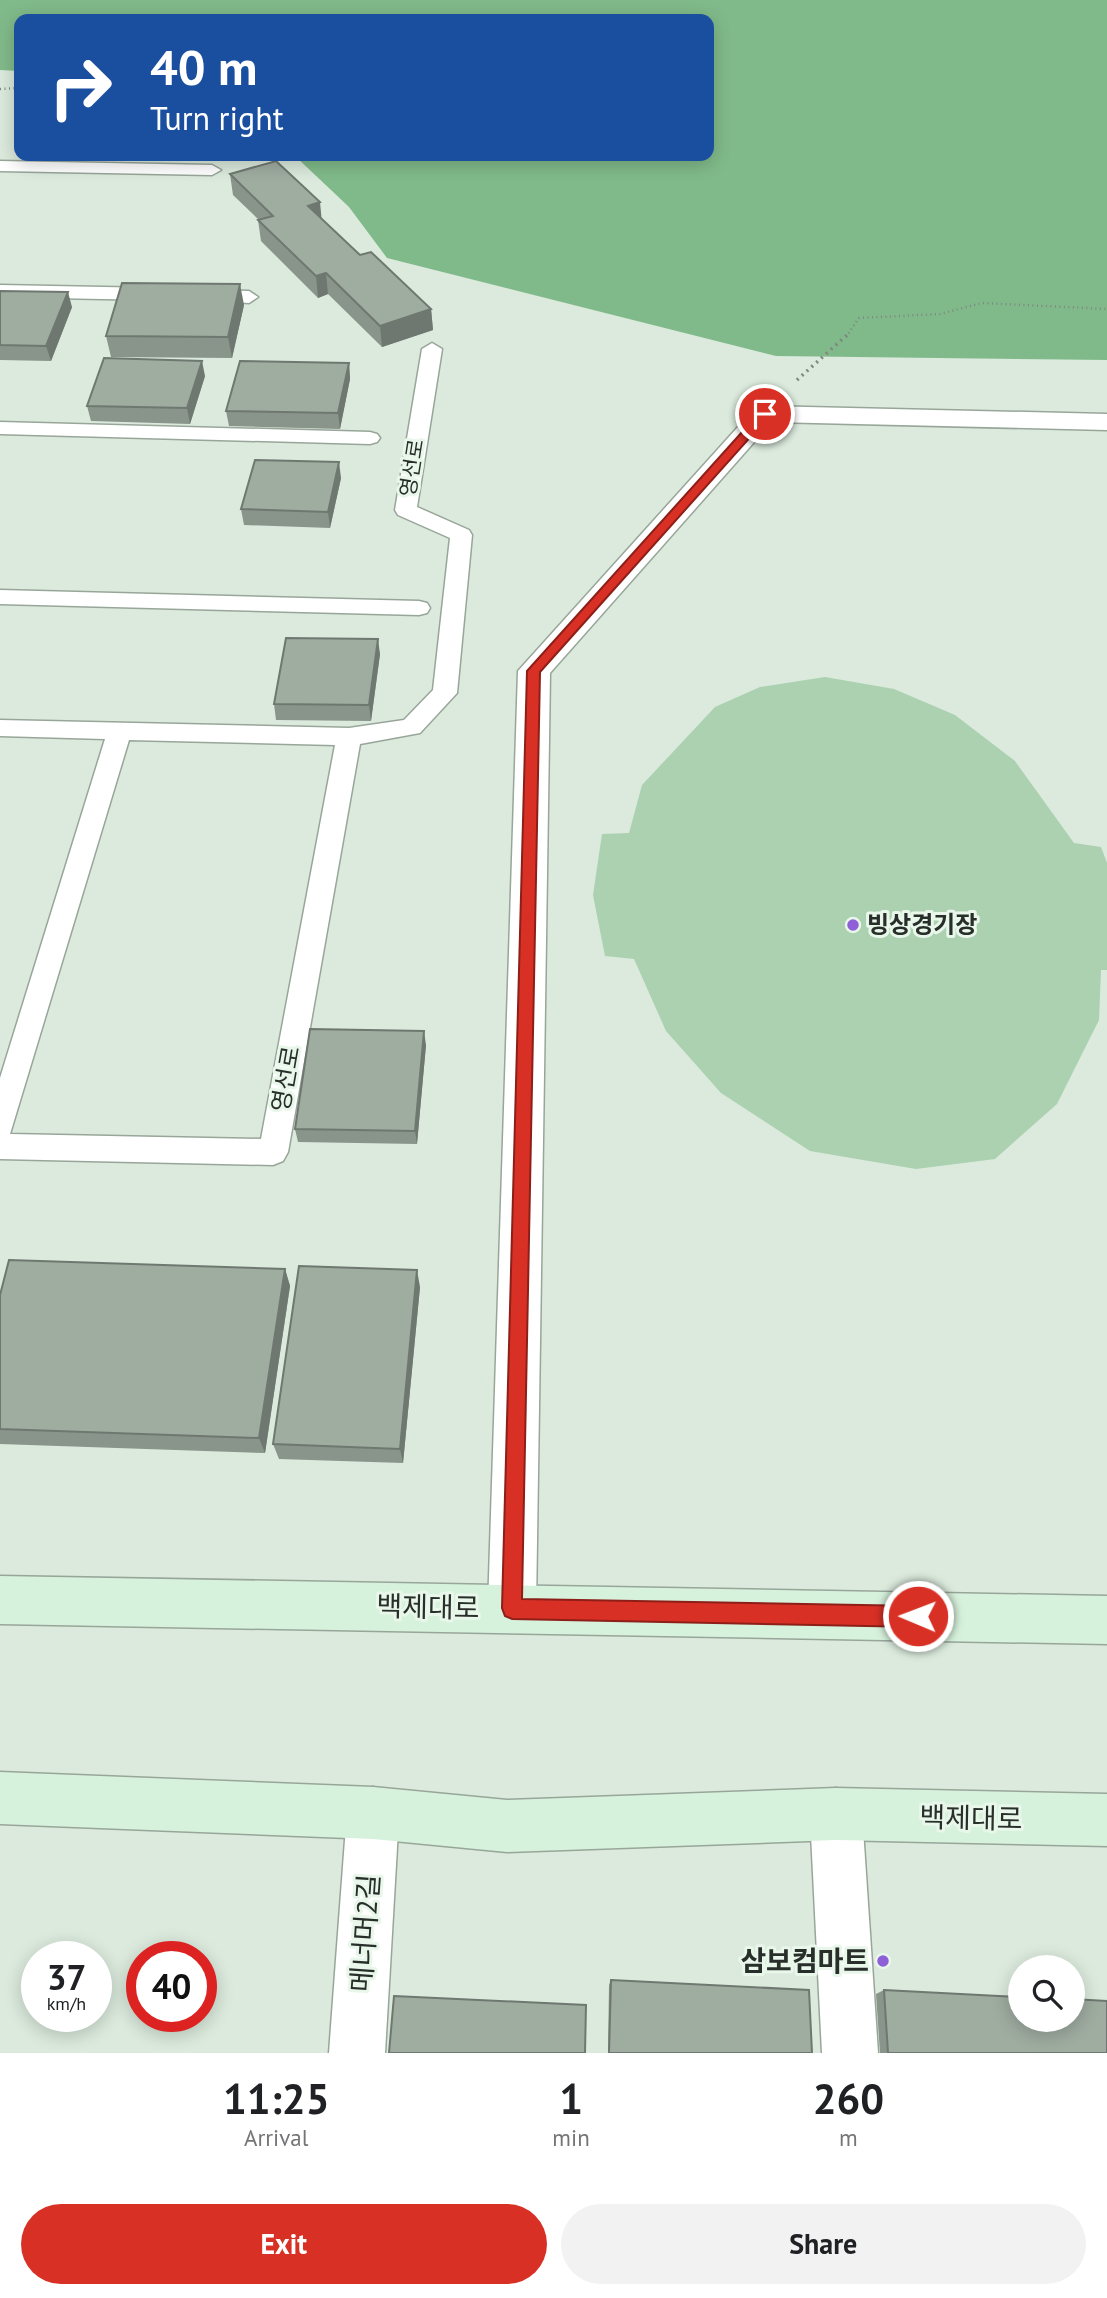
<!DOCTYPE html>
<html lang="en">
<head>
<meta charset="utf-8">
<style>
  :root { --surface:#fff; --page:#f2f2f2; --text:#202124; --muted:#757577; --accent:#d93025 }
  body { margin:0; font-family:"PT Sans","Noto Sans KR",sans-serif; background:var(--page); color:var(--text); height:100vh; display:flex; flex-direction:column; font-size:26px; white-space:nowrap }
  * { box-sizing:border-box; margin:0 }
  p { font-size:23px; color:var(--muted) }
  .icon { flex:none; width:38px; height:38px; fill:none; stroke:currentColor; stroke-width:2; stroke-linecap:round; stroke-linejoin:round }
  .map { position:relative; height:2053px; overflow:hidden }
  .drawer { display:flex; flex-direction:column; background:var(--surface); flex:1 }
  .drawer>* { flex:none }
  .guide { position:absolute; left:14px; top:14px; width:700px; height:147px; border-radius:14px; box-shadow:0 4px 18px #0003; background:#1a4fa0; color:#fff; overflow:hidden }
  .tools { position:absolute; left:1008px; top:1955px; display:grid; gap:14px }
  .tools a { display:grid; place-items:center; width:77px; height:77px; border-radius:50%; background:var(--surface); box-shadow:0 4px 18px #0003; font-size:35px }
  .speed { position:absolute; left:21px; top:1941px; display:flex; gap:14px; font-size:35px; font-weight:700; text-align:center }
  .speed>* { display:grid; place-content:center; width:91px; height:91px; border-radius:50%; background:var(--surface); box-shadow:0 4px 18px #0003; line-height:1 }
  .speed small { font-size:18px; font-weight:400 }
  .speed .limit { border:10px solid #d22; background:#fff; color:#111 }
  .pin { position:absolute; display:grid; place-items:center; width:60px; height:60px; color:#fff; margin:-30px; border:4px solid #fff; border-radius:50%; box-shadow:0 2px 7px #0007 }
  .me { position:absolute; width:77px; margin:-38px; rotate:271deg; stroke-linejoin:round; filter:drop-shadow(0 0 5px #0008) }
  .turn { display:flex; align-items:center; gap:24px; height:147px; padding:0 21px; font-size:32px }
  .turn .icon { width:91px; height:91px; stroke-width:2.5 }
  .turn b { display:block; font-size:49px; line-height:60px }
  .eta { display:flex; justify-content:space-evenly; align-items:center; height:119px; text-align:center }
  .eta b { font-size:42px; font-weight:700; line-height:49px }
  .cta { display:flex; gap:14px; margin-top:auto; padding:14px 21px }
  .cta a { flex:1; height:80px; border-radius:42px; background:var(--accent); color:#fff; font-size:28px; font-weight:700; line-height:80px; text-align:center }
  .cta a+a { background:var(--page); color:var(--text) }
  .map>svg:first-child { display:block }
  .green { fill:#abd1b1 }
  .forest { fill:#81ba8a }
  .lines { fill:none; stroke-linecap:round; stroke-linejoin:round }
  .lane-casing { stroke:#98a69a; stroke-width:3 }
  .street-casing { stroke:#98a69a; stroke-width:3 }
  .secondary-casing { stroke:#98a69a; stroke-width:3 }
  .path-far1 { stroke:#7d887f; stroke-width:2.5; stroke-dasharray:1 3.5; stroke-linecap:butt }
  .path { stroke:#7d887f; stroke-width:3.5; stroke-dasharray:2 4.5; stroke-linecap:butt }
  .lane { fill:#fff; fill-rule:evenodd }
  .street { fill:#fff; fill-rule:evenodd }
  .secondary { fill:#d7f2dc; fill-rule:evenodd }
  .wall { fill:#89948a }
  .shaded-wall { fill:#6f7870 }
  .building { fill:#9faca0; stroke:#6f7870; stroke-width:2 }
  .route { fill:#d93025; stroke:#8d1f18; stroke-width:2 }
  .poi-dot { fill:#8f5fd8; stroke:#e8f7ea; stroke-width:2.5 }
  .labels { text-anchor:middle; stroke-width:6; stroke-linejoin:round; paint-order:stroke }
  .far-street-label { font-size:21px; fill:#282e29; stroke:#e8f7ea }
  .poi-label { font-size:24px; font-weight:bold; fill:#282e29; stroke:#e8f7ea; text-anchor:start }
  .street-label { font-size:24px; fill:#282e29; stroke:#e8f7ea }
  .near-street-label { font-size:28px; fill:#282e29; stroke:#e8f7ea }
  .near-poi-label { font-size:28px; font-weight:bold; fill:#282e29; stroke:#e8f7ea; text-anchor:end }
</style>
</head>
<body>
<div class="map">
<svg width="1107" height="2053" viewBox="0 0 1107 2053">
  <rect width="100%" height="100%" fill="#dbeadd"/>
  <!-- green -->
  <polygon class="green" points="825,677 894,689 955,715 1015,761 1074,843 1101,847 1107,863 1107,970 1101,970 1099,1020 1057,1104 995,1159 916,1169 810,1151 721,1093 666,1031 634,959 605,956 593,895 602,834 629,833 642,785 715,707 760,687"/>
  <!-- forest -->
  <polygon class="forest" points="0,0 1107,0 1107,360 776,356 387,258 349,207 295,156 709,156 709,19 19,19 19,71 0,70"/>
  <g class="lines">
    <!-- lane casing -->
    <g class="lane-casing">
      <g id="lane">
        <polygon points="0,161 212,165 221,170 212,175 0,171"/>
        <polygon points="0,285 155,288 164,294 155,300 0,297"/>
        <polygon points="206,290 249,291 258,297 249,303 199,300 197,296"/>
        <path d="M432 343 442 349 417 507 469 530 472 535 457 693 420 733 360 744 288 1152 283 1161 273 1165 0 1159V1078L105 739 0 736V720L349 728 404 720 433 690 450 538 398 515 395 510 422 349ZM129 740 335 745 261 1139 10 1134Z"/>
        <polygon points="0,422 370,432 377,434 380,438 377,442 370,444 0,434"/>
        <polygon points="0,590 419,601 427,603 430,608 427,613 419,615 0,604"/>
      </g>
    </g>
    <!-- street casing -->
    <g class="street-casing">
      <g id="street">
        <polygon points="765,406 1107,414 1107,430 772,422 550,673 536,1608 529,1625 512,1632 495,1625 488,1608 518,671 755,408"/>
        <polygon points="373,1787 392,1794 399,1813 385,2053 329,2053 347,1813 354,1794"/>
        <polygon points="836,1788 855,1795 862,1814 878,2053 822,2053 810,1814 817,1795"/>
      </g>
    </g>
    <!-- secondary casing -->
    <g class="secondary-casing">
      <g id="secondary">
        <polygon points="0,1576 1107,1596 1107,1644 0,1624"/>
        <polygon points="0,1772 373,1787 507,1800 836,1788 1107,1794 1107,1846 836,1840 507,1852 373,1839 0,1824"/>
      </g>
    </g>
    <!-- path-far1 -->
    <g class="path-far1">
      <polyline points="0,89 19,88"/>
      <polyline points="846,337 859,318 940,314 982,303 1107,309"/>
    </g>
    <!-- path -->
    <polyline class="path" points="797,380 847,335"/>
    <!-- lane -->
    <use href="#lane" class="lane"/>
    <!-- street -->
    <use href="#street" class="street"/>
    <!-- secondary -->
    <use href="#secondary" class="secondary"/>
  </g>
  <!-- wall -->
  <g class="wall">
    <polygon points="230,174 322,219 360,255 431,309 433,330 382,347 328,294 318,298 261,241 258,220 259,220 233,195"/>
    <polygon points="0,291 72,307 51,361 0,360"/>
    <polygon points="244,305 232,358 111,357 106,336"/>
    <polygon points="349,363 350,379 340,429 229,426 226,411"/>
    <polygon points="205,376 190,424 91,421 87,406"/>
    <polygon points="341,478 330,528 244,525 241,509"/>
    <polygon points="380,654 371,721 276,720 274,704"/>
    <polygon points="426,1045 417,1144 298,1142 295,1129"/>
    <polygon points="285,1269 290,1286 265,1453 0,1444 0,1295"/>
    <polygon points="420,1287 403,1463 279,1459 273,1444"/>
    <polygon points="611,1980 812,2053 608,2053 609,1985"/>
    <polygon points="884,1990 1107,2053 880,2053 876,1994"/>
  </g>
  <!-- shaded-wall -->
  <g class="shaded-wall">
    <polygon points="320,202 322,223 308,206"/>
    <polygon points="326,273 328,294 318,298 316,276"/>
    <polygon points="240,284 244,305 232,358 228,337"/>
    <polygon points="68,292 72,307 51,361 46,346"/>
    <polygon points="431,309 433,330 382,347 380,326"/>
    <polygon points="202,361 205,376 190,424 187,408"/>
    <polygon points="349,363 350,379 340,429 338,413"/>
    <polygon points="339,462 341,478 330,528 328,512"/>
    <polygon points="378,639 380,654 371,721 369,705"/>
    <polygon points="424,1031 426,1045 417,1144 415,1131"/>
    <polygon points="285,1269 290,1286 265,1453 259,1438"/>
    <polygon points="417,1270 420,1287 403,1463 400,1449"/>
  </g>
  <!-- building -->
  <g class="building">
    <polygon points="276,161 320,202 308,206 360,255 371,252 431,309 380,326 326,273 316,276 258,220 273,216 230,174"/>
    <polygon points="122,283 240,284 228,337 106,336"/>
    <polygon points="0,291 68,292 46,346 0,345"/>
    <polygon points="104,358 202,361 187,408 87,406"/>
    <polygon points="240,361 349,363 338,413 226,411"/>
    <polygon points="255,460 339,462 328,512 241,509"/>
    <polygon points="286,638 378,639 369,705 274,704"/>
    <polygon points="310,1029 424,1031 415,1131 295,1129"/>
    <polygon points="9,1260 285,1269 259,1438 0,1429 0,1295"/>
    <polygon points="299,1266 417,1270 400,1449 273,1444"/>
    <polygon points="611,1980 809,1990 812,2053 609,2053"/>
    <polygon points="884,1990 1020,1997 1020,2020 1073,2020 1073,1999 1107,2001 1107,2053 888,2053"/>
    <polygon points="394,1996 586,2005 585,2053 389,2053"/>
  </g>
  <!-- route -->
  <polygon class="route" points="761,411 771,414 540,672 522,1599 918,1606 925,1609 928,1616 925,1624 918,1627 512,1619 505,1616 502,1608 527,671"/>
  <!-- markers -->
  <g class="poi-dot">
    <circle cx="853" cy="925" r="7"/>
    <circle cx="883" cy="1961" r="7"/>
  </g>
  <g class="labels">
    <!-- far-street labels -->
    <g class="far-street-label">
      <text transform="translate(412 468) rotate(-81)" y="7">영선로</text>
    </g>
    <!-- poi labels -->
    <g class="poi-label">
      <text x="867" y="933">빙상경기장</text>
    </g>
    <!-- street labels -->
    <g class="street-label">
      <text transform="translate(286 1079) rotate(-80)" y="8">영선로</text>
    </g>
    <!-- near-street labels -->
    <g class="near-street-label">
      <text transform="translate(428 1607) rotate(1)" y="10">백제대로</text>
      <text transform="translate(971 1818) rotate(1)" y="10">백제대로</text>
      <text transform="translate(365 1933) rotate(-86)" y="10">메너머2길</text>
    </g>
    <!-- near-poi labels -->
    <g class="near-poi-label">
      <text x="869" y="1971">삼보컴마트</text>
    </g>
  </g>
</svg>
<div class="tools">
<a><svg class="icon" aria-label="search" viewBox="0 0 24 24"><circle cx="10" cy="10" r="6"/><path d="M15 15l6 6"/></svg></a>
</div>
<div class="speed"><div>37<small>km/h</small></div><div class="limit">40</div></div>
<div class="pin" style="left:765px;top:414px;background:#d93025"><svg class="icon" aria-label="arrive" viewBox="0 0 24 24"><path d="M6 21V4h12l-3 4 3 4H6"/></svg></div>
<svg class="me" style="left:918px;top:1616px" viewBox="-20 -20 40 40"><circle r="17" fill="#d93025" stroke="#fff" stroke-width="3"/><path d="M0-11L8 9 0 5-8 9z" fill="#fff"/></svg>
<div class="guide">
<div class="turn"><svg class="icon" aria-label="right" viewBox="0 0 24 24"><path d="M7 20v-9h11M14 6l5 5-5 5"/></svg><div><b>40 m</b>Turn right</div></div>
</div>
</div>
<section class="drawer">
<div class="eta">
<div><b>11:25</b><p>Arrival</p></div>
<div><b>1</b><p>min</p></div>
<div><b>260</b><p>m</p></div>
</div>
<div class="cta"><a>Exit</a><a>Share</a></div>
</section>
</body>
</html>
